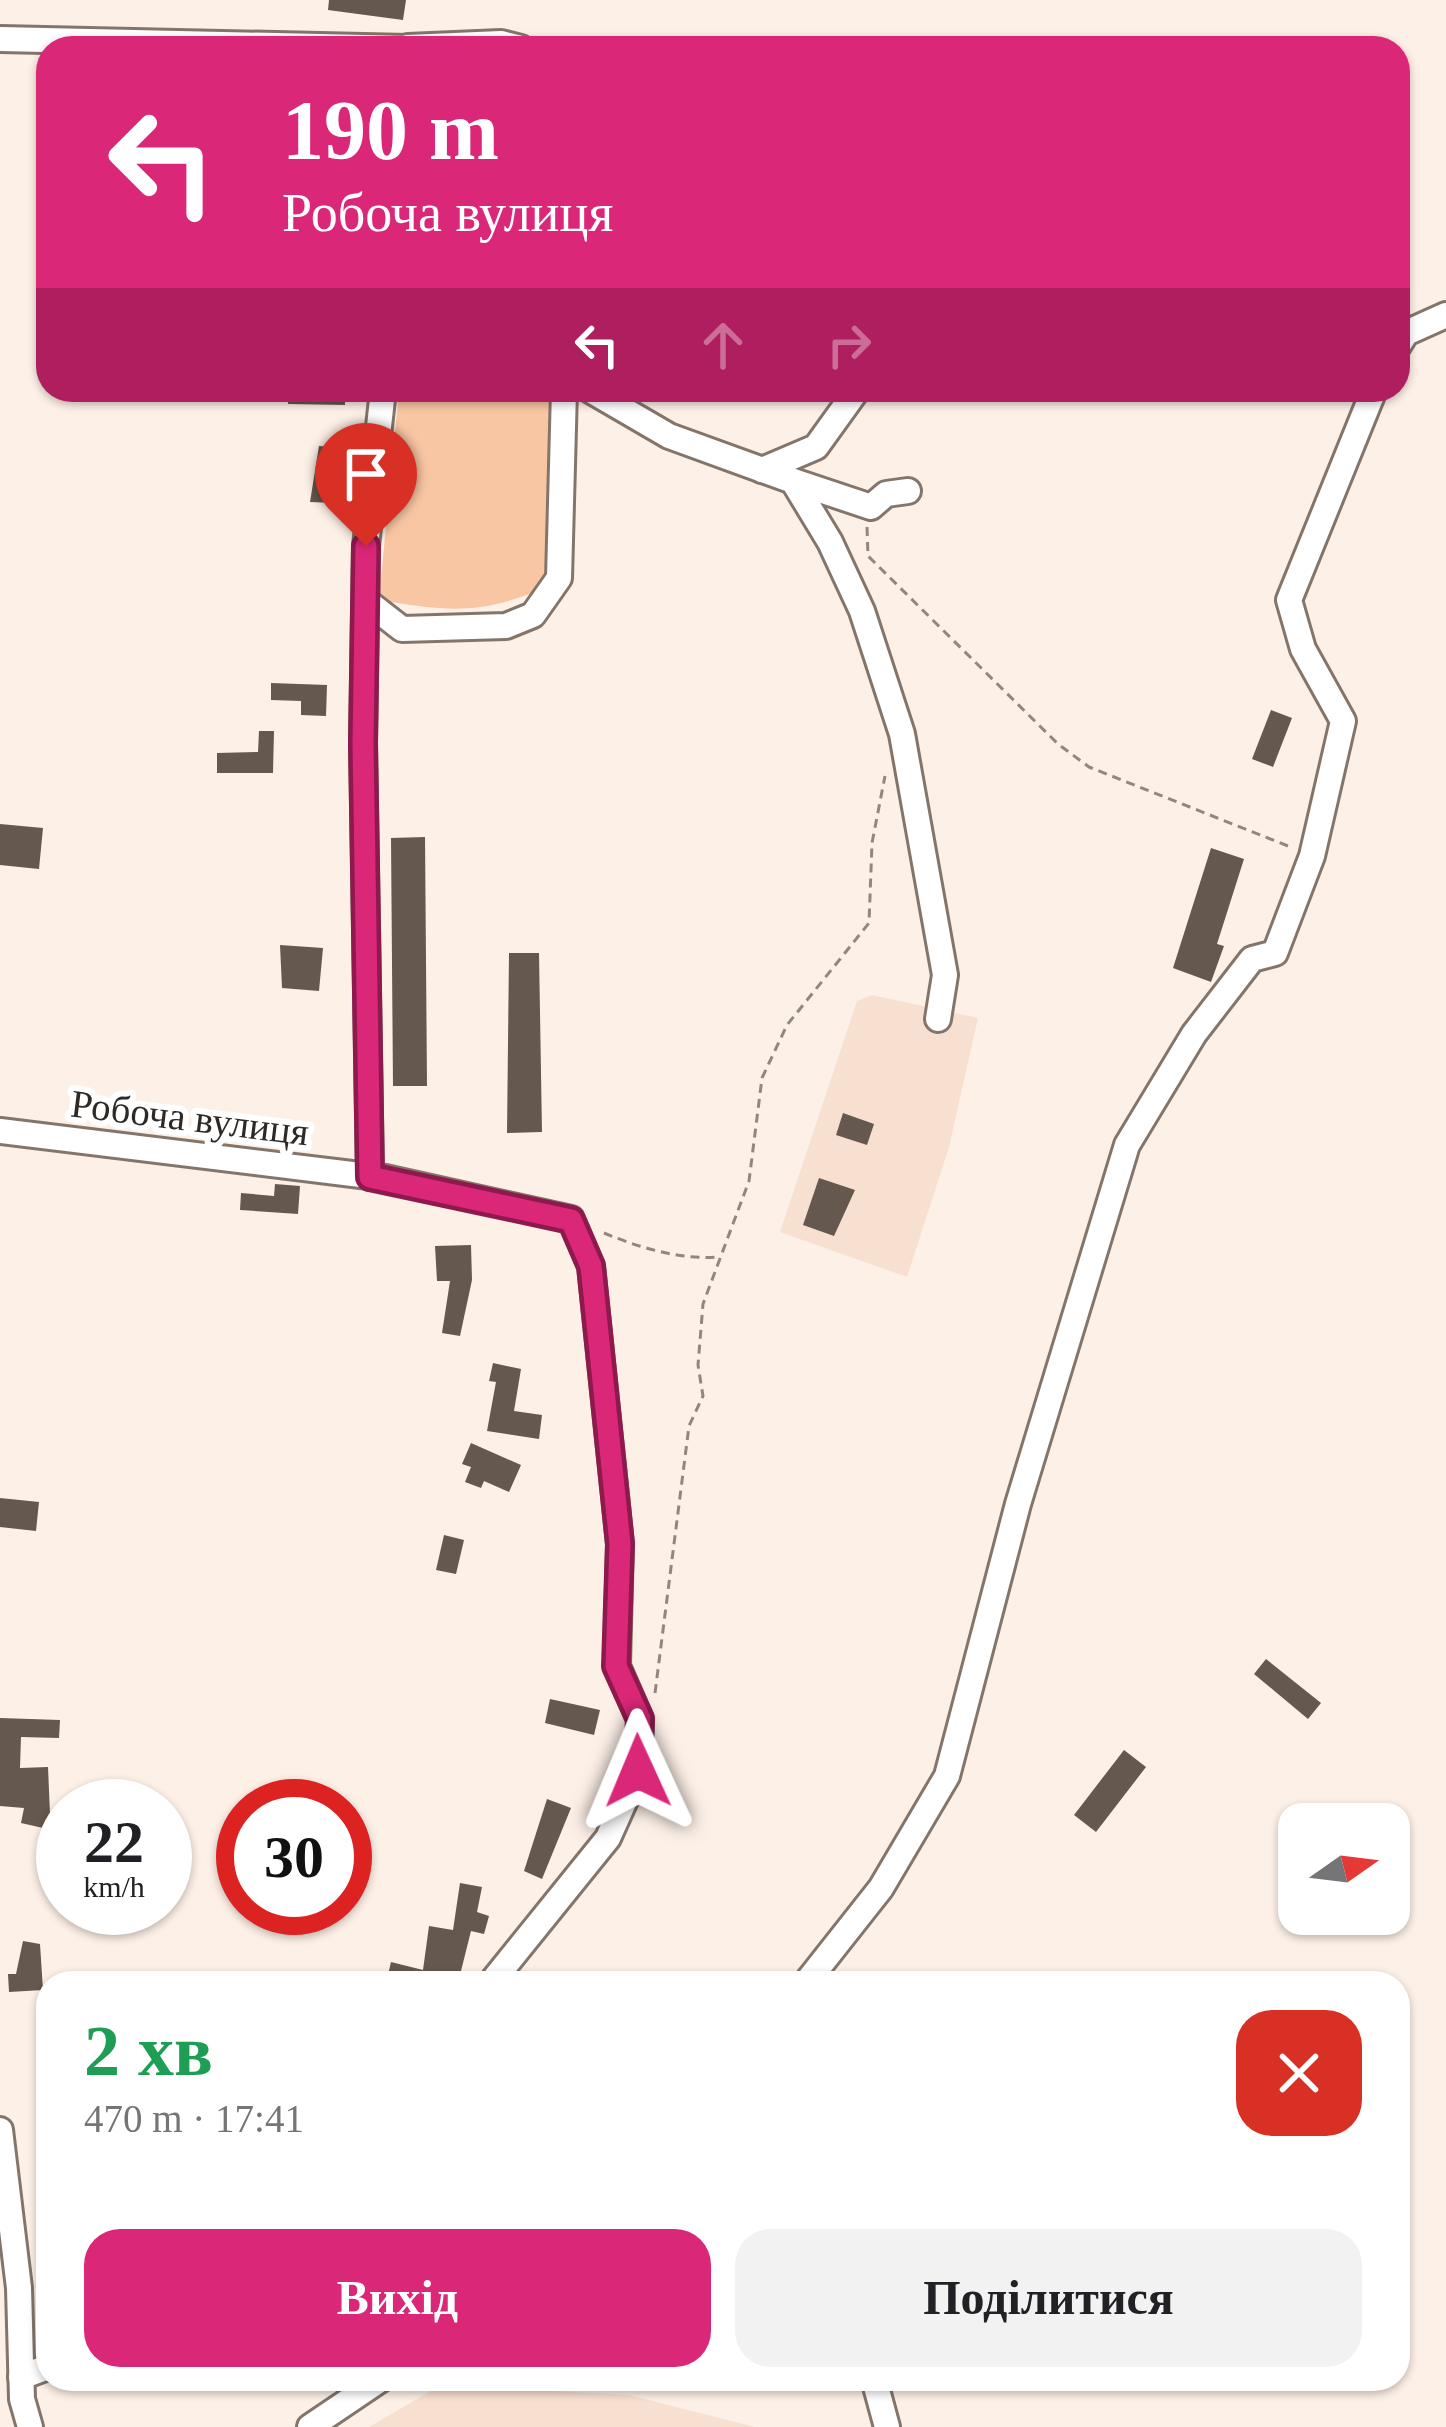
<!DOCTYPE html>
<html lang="uk">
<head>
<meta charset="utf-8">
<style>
  :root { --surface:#fff; --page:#f2f2f2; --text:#202124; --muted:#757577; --accent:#db2777 }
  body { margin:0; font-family:"Times New Roman",serif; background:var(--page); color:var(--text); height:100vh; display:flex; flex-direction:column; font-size:45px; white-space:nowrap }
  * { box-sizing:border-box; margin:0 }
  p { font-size:39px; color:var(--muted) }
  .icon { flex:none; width:66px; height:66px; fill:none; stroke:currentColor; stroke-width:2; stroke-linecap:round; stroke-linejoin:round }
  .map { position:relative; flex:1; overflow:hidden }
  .details { position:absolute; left:36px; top:1971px; width:1374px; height:420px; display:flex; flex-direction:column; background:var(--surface); border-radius:36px; box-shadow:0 3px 9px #0004 }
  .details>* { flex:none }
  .guide { position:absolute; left:36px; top:36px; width:1374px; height:366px; border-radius:36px; box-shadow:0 3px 9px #0004; background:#db2777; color:#fff; overflow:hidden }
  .needle { width:78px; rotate:76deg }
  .fabs { position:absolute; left:1278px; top:1803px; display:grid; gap:24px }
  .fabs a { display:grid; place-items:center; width:132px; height:132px; border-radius:24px; background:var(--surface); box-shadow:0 3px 9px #0004; font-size:60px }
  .speed { position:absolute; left:36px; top:1779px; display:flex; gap:24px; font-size:60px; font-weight:700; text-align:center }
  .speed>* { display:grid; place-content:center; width:156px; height:156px; border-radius:50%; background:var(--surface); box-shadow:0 3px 9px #0004; line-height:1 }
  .speed small { font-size:30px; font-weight:400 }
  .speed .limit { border:18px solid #d22; background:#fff; color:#111 }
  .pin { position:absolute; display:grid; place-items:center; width:102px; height:102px; color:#fff; margin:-123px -51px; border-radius:50% 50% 50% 0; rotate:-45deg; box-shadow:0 0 12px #0007 }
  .pin .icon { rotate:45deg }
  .me { position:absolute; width:132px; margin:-66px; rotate:359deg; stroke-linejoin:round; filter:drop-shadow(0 0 9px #0008) }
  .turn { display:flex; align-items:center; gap:42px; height:252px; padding:0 48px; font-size:54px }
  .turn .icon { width:156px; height:156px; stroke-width:2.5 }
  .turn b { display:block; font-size:84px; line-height:102px }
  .lanes { display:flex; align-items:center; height:114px; padding:0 48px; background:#0003; justify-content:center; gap:60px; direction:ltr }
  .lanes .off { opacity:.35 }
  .round { display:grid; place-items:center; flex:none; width:126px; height:126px; border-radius:36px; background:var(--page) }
  .summary { display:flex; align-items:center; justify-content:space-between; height:204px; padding:0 48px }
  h1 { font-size:72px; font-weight:600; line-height:90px; color:#1e9e55 }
  .action { display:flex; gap:24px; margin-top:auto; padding:24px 48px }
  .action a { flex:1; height:138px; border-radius:36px; background:var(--accent); color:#fff; font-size:48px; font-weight:600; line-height:138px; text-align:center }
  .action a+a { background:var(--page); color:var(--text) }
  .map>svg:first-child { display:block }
  .built { fill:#f8e0d1 }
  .green { fill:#f9c6a3 }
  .building { fill:#65584e }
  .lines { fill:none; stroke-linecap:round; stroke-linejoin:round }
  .minor-casing { stroke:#84756b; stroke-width:30 }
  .path { stroke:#918781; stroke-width:3; stroke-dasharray:9 6; stroke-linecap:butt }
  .minor { stroke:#fff; stroke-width:24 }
  .route-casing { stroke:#8e194d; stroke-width:30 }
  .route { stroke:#db2777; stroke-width:21 }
  .labels { text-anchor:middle; stroke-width:12; stroke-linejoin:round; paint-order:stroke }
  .street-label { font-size:39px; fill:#2f2925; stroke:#fff }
</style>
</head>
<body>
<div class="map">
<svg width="1446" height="2427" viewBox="0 0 1446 2427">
  <rect width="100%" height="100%" fill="#fdf0e7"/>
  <!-- built -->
  <g class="built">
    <polygon points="872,995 978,1018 949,1147 907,1277 780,1232 857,1001"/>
    <polygon points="441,2385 629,2395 755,2427 369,2427"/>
  </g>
  <!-- green -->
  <path class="green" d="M399 390H553L549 586C482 615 450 612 379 600Z"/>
  <!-- building -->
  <g class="building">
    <polygon points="329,0 406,0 403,20 328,10"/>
    <polygon points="288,390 345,390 345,405 288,404"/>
    <polygon points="319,446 345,448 344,466 337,466 335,503 310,502"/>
    <polygon points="271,683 327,685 326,716 301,715 301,701 271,700"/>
    <polygon points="1271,710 1292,718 1273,767 1252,759"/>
    <polygon points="259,731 274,731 273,773 217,773 217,753 258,752"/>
    <polygon points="0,824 43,828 39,869 0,865"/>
    <polygon points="425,837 427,1086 393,1086 391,838"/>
    <polygon points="1211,848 1244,859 1217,944 1224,946 1211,982 1173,968"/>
    <polygon points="280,945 323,948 319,991 282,988"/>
    <polygon points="509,953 539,953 542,1132 507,1133"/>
    <polygon points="843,1113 874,1124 867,1145 836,1135"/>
    <polygon points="819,1178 855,1190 834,1236 803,1225"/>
    <polygon points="275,1184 300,1186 298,1214 240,1210 241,1193 274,1196"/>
    <polygon points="471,1245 472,1280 460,1336 442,1333 450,1281 437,1281 435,1246"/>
    <polygon points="493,1363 521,1369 514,1411 542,1415 539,1439 487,1431 496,1382 489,1381"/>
    <polygon points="471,1443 521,1465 509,1492 484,1481 481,1488 465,1482 471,1467 462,1464"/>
    <polygon points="0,1498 39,1502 36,1531 0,1527"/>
    <polygon points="444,1535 464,1540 456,1574 436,1570"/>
    <polygon points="1266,1659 1321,1703 1308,1719 1254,1674"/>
    <polygon points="550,1699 600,1710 594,1735 545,1723"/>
    <polygon points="0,1718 60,1720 59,1738 21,1737 20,1768 48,1767 50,1814 55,1816 52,1830 21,1823 24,1808 0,1806"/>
    <polygon points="1124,1750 1146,1767 1096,1832 1074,1815"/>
    <polygon points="547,1799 571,1808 542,1879 524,1871"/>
    <polygon points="460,1883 482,1887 477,1912 489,1916 484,1934 471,1931 458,1983 386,1983 391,1962 423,1970 429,1926 453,1930"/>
    <polygon points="23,1941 40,1944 43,1990 9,1992 8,1974 16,1974"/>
  </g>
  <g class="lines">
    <!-- minor casing -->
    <g class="minor-casing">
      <g id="minor">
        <polyline points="0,39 408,48"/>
        <polyline points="408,47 501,43 521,48"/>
        <polyline points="1398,346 1406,333 1446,315"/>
        <polyline points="590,390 669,436 793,481 830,542 862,611 902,734 945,975 938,1019"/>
        <polyline points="762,470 816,447 857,390"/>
        <polyline points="793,481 871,507 886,494 908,491"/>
        <polyline points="366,601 402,629 506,626 533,615 559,578 564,390"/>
        <polyline points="0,1131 385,1178 571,1219 591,1266 620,1544 617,1666 640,1719 638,1771 608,1838 491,1983"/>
        <polyline points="370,1177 363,743 366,546 383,390"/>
        <polyline points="806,1983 881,1888 947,1776 1018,1504 1127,1145 1194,1034 1252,959 1275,953 1312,856 1343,721 1303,649 1289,600 1374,390"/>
        <polyline points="0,2130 19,2288 22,2399 30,2427"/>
        <polyline points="21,2377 48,2367"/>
        <polyline points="874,2379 887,2427"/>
        <polyline points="310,2427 381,2379"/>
      </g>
    </g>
    <!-- path -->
    <g class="path">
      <polyline points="867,527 868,556 1058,744 1089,767 1293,848"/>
      <path d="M604 1233C638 1247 679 1260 717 1257"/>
      <polyline points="655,1693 689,1426 703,1396 698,1365 703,1304 749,1181 762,1078 787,1025 869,923 872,843 885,776"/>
    </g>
    <!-- minor -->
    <use href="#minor" class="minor"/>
  </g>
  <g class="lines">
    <!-- route casing -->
    <g class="route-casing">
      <polyline id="route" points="366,546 363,743 370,1177 571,1220 591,1266 620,1544 616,1666 640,1719 638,1771"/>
    </g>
    <!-- route -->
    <use href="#route" class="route"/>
  </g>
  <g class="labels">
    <!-- street labels -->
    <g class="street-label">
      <text transform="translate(190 1117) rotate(7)" y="14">Робоча вулиця</text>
    </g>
  </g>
</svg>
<div class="fabs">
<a><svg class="needle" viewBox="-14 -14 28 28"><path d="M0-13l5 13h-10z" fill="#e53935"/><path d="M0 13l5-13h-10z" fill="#757577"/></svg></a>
</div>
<div class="speed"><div>22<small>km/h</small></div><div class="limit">30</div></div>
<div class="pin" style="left:366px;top:546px;background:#d93025"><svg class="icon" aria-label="arrive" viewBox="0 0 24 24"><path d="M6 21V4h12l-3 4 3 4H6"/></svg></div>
<svg class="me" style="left:638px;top:1771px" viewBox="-20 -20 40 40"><path d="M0-17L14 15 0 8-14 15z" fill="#db2777" stroke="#fff" stroke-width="4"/></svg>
<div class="guide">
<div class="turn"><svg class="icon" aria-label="left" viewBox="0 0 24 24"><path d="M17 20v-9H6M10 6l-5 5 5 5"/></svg><div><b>190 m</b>Робоча вулиця</div></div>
<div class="lanes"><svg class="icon" aria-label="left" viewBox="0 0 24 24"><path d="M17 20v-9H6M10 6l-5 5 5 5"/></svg><svg class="icon off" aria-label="ahead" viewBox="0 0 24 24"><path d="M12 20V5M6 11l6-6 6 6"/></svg><svg class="icon off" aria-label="right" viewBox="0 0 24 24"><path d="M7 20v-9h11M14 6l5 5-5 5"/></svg></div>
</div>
<section class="details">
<div class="summary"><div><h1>2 хв</h1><p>470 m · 17:41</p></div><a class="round" style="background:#d93025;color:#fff"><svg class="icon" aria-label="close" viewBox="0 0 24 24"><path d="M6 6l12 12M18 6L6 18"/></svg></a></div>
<div class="action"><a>Вихід</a><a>Поділитися</a></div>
</section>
</div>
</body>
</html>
